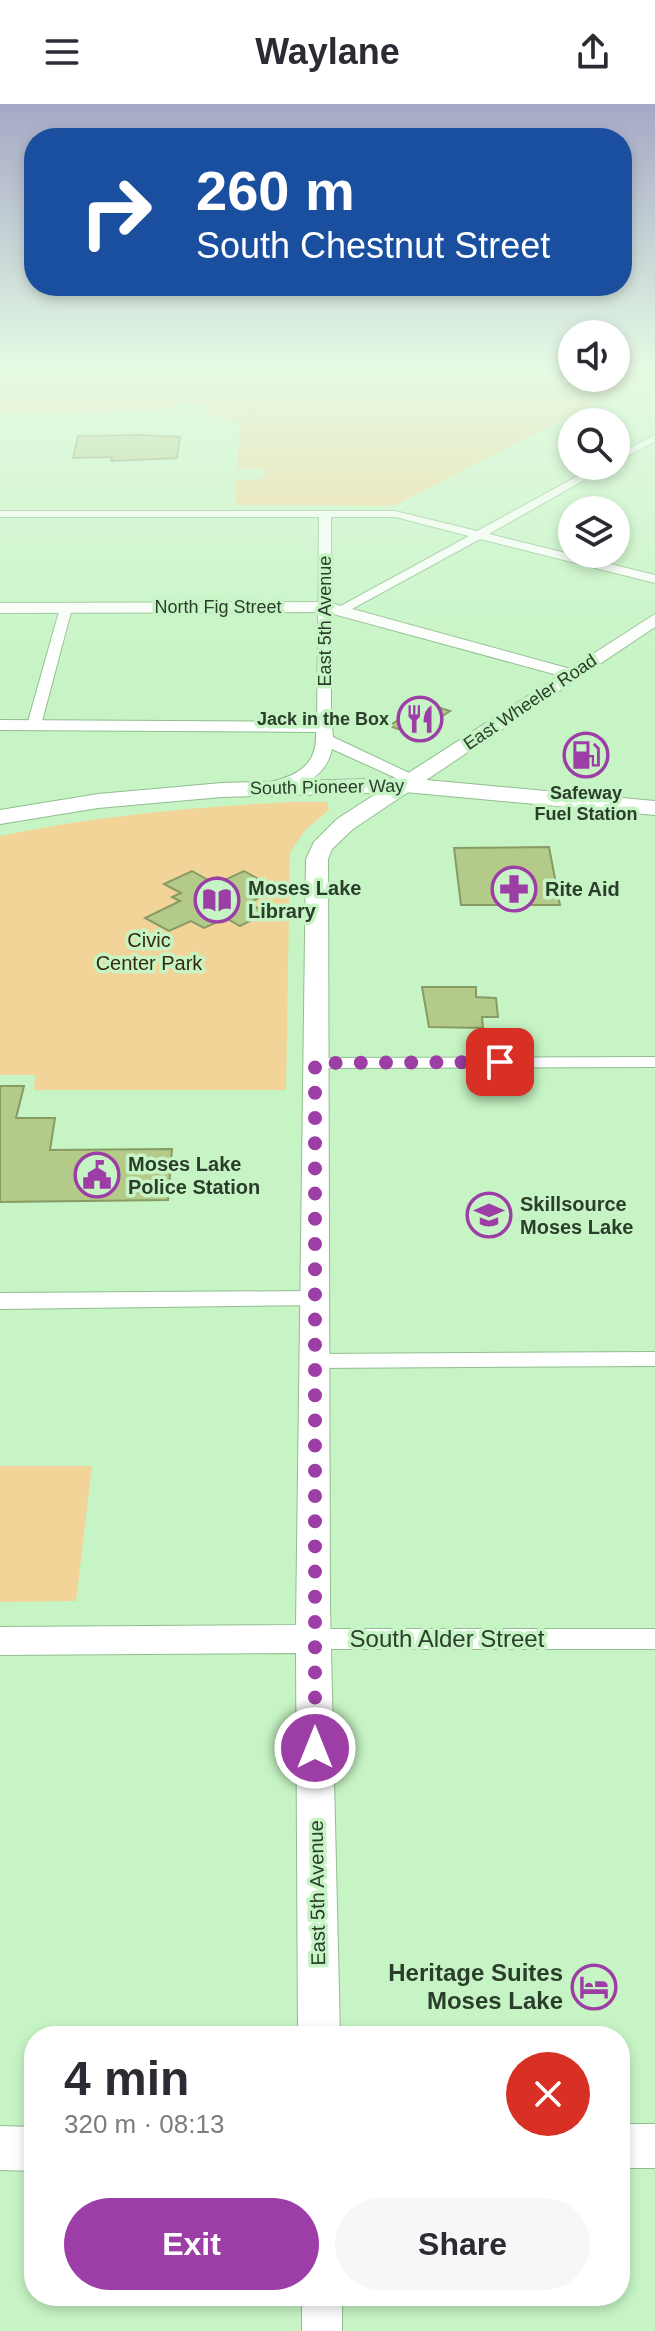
<!DOCTYPE html>
<html lang="en">
<head>
<meta charset="utf-8">
<style>
  :root { --surface:#fff; --page:#f7f7f7; --text:#2b2b33; --muted:#7c7c81; --accent:#9d3ea7 }
  body { margin:0; font-family:Helvetica,sans-serif; background:var(--page); color:var(--text); height:100vh; display:flex; flex-direction:column; font-size:30px; white-space:nowrap }
  * { box-sizing:border-box; margin:0 }
  p { font-size:26px; color:var(--muted) }
  .icon { flex:none; width:44px; height:44px; fill:none; stroke:currentColor; stroke-width:2; stroke-linecap:round; stroke-linejoin:round }
  .map { position:relative; flex:1; overflow:hidden }
  .drawer { position:absolute; left:24px; top:1922px; width:606px; height:280px; display:flex; flex-direction:column; background:var(--surface); border-radius:32px; box-shadow:0 4px 12px #0003 }
  .drawer>* { flex:none }
  .hud { position:absolute; left:24px; top:24px; width:608px; height:168px; border-radius:32px; box-shadow:0 4px 12px #0003; background:#1a4fa0; color:#fff; overflow:hidden }
  .tools { position:absolute; left:558px; top:216px; display:grid; gap:16px }
  .tools a { display:grid; place-items:center; width:72px; height:72px; border-radius:50%; background:var(--surface); box-shadow:0 4px 12px #0003; font-size:40px }
  .pin { position:absolute; display:grid; place-items:center; width:68px; height:68px; color:#fff; margin:-34px; border-radius:16px; box-shadow:0 4px 12px #0006 }
  .me { position:absolute; width:88px; margin:-44px; rotate:0deg; stroke-linejoin:round; filter:drop-shadow(0 0 6px #0008) }
  .turn { display:flex; align-items:center; gap:28px; height:168px; padding:0 40px; font-size:36px }
  .turn .icon { width:104px; height:104px; stroke-width:2.5 }
  .turn b { display:block; font-size:56px; line-height:68px }
  .round { display:grid; place-items:center; flex:none; width:84px; height:84px; border-radius:42px; background:var(--page) }
  .headline { display:flex; align-items:center; justify-content:space-between; height:136px; padding:0 40px }
  h1 { font-size:48px; font-weight:600; line-height:60px }
  .primary-button { display:flex; gap:16px; margin-top:auto; padding:16px 40px }
  .primary-button a { flex:1; height:92px; border-radius:48px; background:var(--accent); color:#fff; font-size:32px; font-weight:600; line-height:92px; text-align:center }
  .primary-button a+a { background:var(--page); color:var(--text) }
  header { display:flex; justify-content:space-between; align-items:center; height:104px; padding:0 40px; background:var(--surface); font-size:36px; font-weight:600 }
  .map>svg:first-child { display:block }
  .green { fill:#f2d498 }
  .building { fill:#b3ca89; stroke:#889b64; stroke-width:2 }
  .lines { fill:none; stroke-linecap:round; stroke-linejoin:round }
  .minor-casing { stroke:#91be90; stroke-width:2 }
  .tertiary-casing { stroke:#91be90; stroke-width:2 }
  .secondary-casing { stroke:#91be90; stroke-width:2 }
  .primary-casing { stroke:#91be90; stroke-width:2 }
  .minor { fill:#fff; fill-rule:evenodd }
  .tertiary { fill:#fff; fill-rule:evenodd }
  .secondary { fill:#fff; fill-rule:evenodd }
  .primary { fill:#fff; fill-rule:evenodd }
  .route { stroke:#9d3ea7; stroke-width:14; stroke-dasharray:0 25.2 }
  .labels { text-anchor:middle; stroke-width:7; stroke-linejoin:round; paint-order:stroke }
  .far-street-label { font-size:18px; fill:#2b3e2b; stroke:#c6f4c4 }
  .far-poi-label { font-size:18px; font-weight:bold; fill:#2b3e2b; stroke:#c6f4c4; text-anchor:end }
  .poi-label { font-size:20px; font-weight:bold; fill:#2b3e2b; stroke:#c6f4c4; text-anchor:start }
  .park-label { font-size:20px; fill:#372a0c; stroke:#c6f4c4 }
  .street-label { font-size:20px; fill:#2b3e2b; stroke:#c6f4c4 }
  .near-street-label { font-size:24px; fill:#2b3e2b; stroke:#c6f4c4 }
  .near-poi-label { font-size:24px; font-weight:bold; fill:#2b3e2b; stroke:#c6f4c4; text-anchor:end }
</style>
</head>
<body>
<header><svg class="icon" aria-label="menu" viewBox="0 0 24 24"><path d="M4 6h16M4 12h16M4 18h16"/></svg>Waylane<svg class="icon" aria-label="share" viewBox="0 0 24 24"><path d="M12 15V3M7 8l5-5 5 5M5 13v7h14v-7"/></svg></header>
<div class="map">
<svg width="655" height="2227" viewBox="0 0 655 2227">
  <rect width="100%" height="100%" fill="#c6f4c4"/>
  <!-- green -->
  <g class="green">
    <polygon points="0,261 572,261 572,274 616,274 616,261 655,261 655,268 394,402 236,401 236,376 261,375 266,365 237,365 240,319 210,311 205,301 189,297 165,306 0,310"/>
    <path d="M291 698H327L329 706 305 726 290 748 286 986H34L35 971H0V732C96 712 193 703 291 698Z"/>
    <polygon points="0,1362 92,1362 76,1497 0,1498"/>
  </g>
  <!-- building -->
  <g class="building">
    <polygon points="142,331 180,333 177,354 111,357 112,353 73,354 78,332"/>
    <polygon points="425,599 450,607 414,630 389,622"/>
    <polygon points="549,743 560,801 461,801 454,744"/>
    <polygon points="192,767 210,777 218,773 225,776 244,767 271,782 250,791 257,795 249,799 266,809 240,822 226,814 204,824 191,817 169,827 145,814 180,797 172,793 181,789 164,780"/>
    <polygon points="422,883 476,883 476,893 496,894 498,913 482,913 483,924 429,923"/>
    <polygon points="0,982 24,982 16,1014 55,1014 50,1046 172,1045 168,1096 0,1098"/>
  </g>
  <g class="lines">
    <!-- minor casing -->
    <g class="minor-casing">
      <g id="minor">
        <polygon points="655,331 655,338 616,358 616,351"/>
        <polygon points="596,362 609,362 489,430 655,471 655,479 480,435 341,511 337,510 337,504 469,432 395,413 331,413 331,623 324,627 317,623 319,413 0,413 0,407 395,407 477,427"/>
        <polygon points="66,500 72,504 41,621 29,624 27,621 60,504"/>
        <polygon points="655,953 655,963 315,964 306,959 315,954"/>
        <polygon points="655,1248 655,1262 315,1264 307,1262 304,1257 307,1252 315,1250"/>
        <polygon points="314,1525 655,1525 655,1545 314,1545 305,1542 301,1535 305,1528"/>
      </g>
    </g>
    <!-- tertiary casing -->
    <g class="tertiary-casing">
      <g id="tertiary">
        <polygon points="327,498 578,567 580,570 572,575 326,508 0,509 0,499"/>
        <path d="M0 616 324 618 332 623 333 633 422 675 413 680 407 679 332 645C325 677 297 683 269 689L260 684 263 680C294 673 318 664 316 628L0 626Z"/>
        <polygon points="314,1187 323,1189 327,1195 323,1201 0,1205 0,1189"/>
        <rect x="302" y="2192" width="40" height="35"/>
      </g>
    </g>
    <!-- secondary casing -->
    <g class="secondary-casing">
      <g id="secondary">
        <polygon points="655,510 655,523 353,725 332,745 328,755 330,1503 340,1932 298,1932 296,1549 0,1551 0,1523 296,1521 306,755 314,738 337,715"/>
        <rect x="620" y="2020" width="35" height="44"/>
        <polygon points="0,2022 34,2023 34,2067 0,2066"/>
      </g>
    </g>
    <!-- primary casing -->
    <g class="primary-casing">
      <polygon id="primary" points="405,674 655,697 655,711 405,688 222,693 98,704 0,720 0,706 98,690 222,679"/>
    </g>
    <!-- minor -->
    <use href="#minor" class="minor"/>
    <!-- tertiary -->
    <use href="#tertiary" class="tertiary"/>
    <!-- secondary -->
    <use href="#secondary" class="secondary"/>
    <!-- primary -->
    <use href="#primary" class="primary"/>
  </g>
  <!-- sky -->
  <linearGradient id="sky" x2="0" y2="1"><stop stop-color="#a5a8c5"/><stop offset="0.46" stop-color="#e5fae4"/><stop offset="1" stop-color="#e5fae4" stop-opacity="0"/></linearGradient>
  <rect width="655" height="572" fill="url(#sky)"/>
  <g class="lines">
    <!-- route -->
    <polyline class="route" points="315,1644 315,959 500,958"/>
  </g>
  <!-- icons -->
  <defs>
    <g id="restaurant-ring" transform="scale(2.3)"><circle r="9.5" fill="#c6f4c4" stroke="#9d3ea7" stroke-width="1.5"/><path d="M-5-6h1v4h1v-4h1v4h1v-4h1v5L-1.5 .5V6h-2V.5L-5-1ZM5-6V6H3V1.5H1.5Q1.5-4 5-6Z" fill="#9d3ea7"/></g>
    <g id="fuel-ring" transform="scale(2.3)"><circle r="9.5" fill="#c6f4c4" stroke="#9d3ea7" stroke-width="1.5"/><path d="M-5.5-6h7V0h2V4h1.3V-2.5L3-4.5l.8-.8L6-3V5H2.5V1h-1V6h-7ZM-4.2-4.7v3.2H.2V-4.7Z" fill="#9d3ea7"/></g>
    <g id="pharmacy-ring" transform="scale(2.3)"><circle r="9.5" fill="#c6f4c4" stroke="#9d3ea7" stroke-width="1.5"/><path d="M-2-6h4v4h4v4h-4v4h-4v-4h-4v-4h4Z" fill="#9d3ea7"/></g>
    <g id="library-ring" transform="scale(2.3)"><circle r="9.5" fill="#c6f4c4" stroke="#9d3ea7" stroke-width="1.5"/><path d="M-6-4Q-3-5.5-.7-3.5V5Q-3 3-6 4ZM6-4Q3-5.5 .7-3.5V5Q3 3 6 4Z" fill="#9d3ea7"/></g>
    <g id="civic-ring" transform="scale(2.3)"><circle r="9.5" fill="#c6f4c4" stroke="#9d3ea7" stroke-width="1.5"/><path d="M-.6-6.5H3V-4.5H.6V-3L4-1V1h2V6H-6V1h2V-1L-.6-3ZM-1.2 2.5V6h2.4V2.5Z" fill="#9d3ea7"/></g>
    <g id="school-ring" transform="scale(2.3)"><circle r="9.5" fill="#c6f4c4" stroke="#9d3ea7" stroke-width="1.5"/><path d="M0-5L7-2L0 1L-7-2ZM-4 1L0 2.5L4 1V4Q0 6-4 4Z" fill="#9d3ea7"/></g>
    <g id="hotel-ring" transform="scale(2.3)"><circle r="9.5" fill="#c6f4c4" stroke="#9d3ea7" stroke-width="1.5"/><path d="M-6-4.5h1.5V1H6V5H4.5V3h-9V5H-6ZM-4 0a1.8 1.8 0 1 1 3.6 0ZM.5 0V-2.5h3Q6-2.5 6 0Z" fill="#9d3ea7"/></g>
  </defs>
  <g fill-rule="evenodd">
    <use href="#restaurant-ring" x="420" y="615"/>
    <use href="#fuel-ring" x="586" y="651"/>
    <use href="#pharmacy-ring" x="514" y="785"/>
    <use href="#library-ring" x="217" y="796"/>
    <use href="#civic-ring" x="97" y="1071"/>
    <use href="#school-ring" x="489" y="1111"/>
    <use href="#hotel-ring" x="594" y="1883"/>
  </g>
  <g class="labels">
    <!-- far-street labels -->
    <g class="far-street-label">
      <text x="218" y="509">North Fig Street</text>
      <text transform="translate(325 517) rotate(-90)" y="6">East 5th Avenue</text>
      <text transform="translate(530 598) rotate(-34)" y="6">East Wheeler Road</text>
      <text transform="translate(327 683) rotate(-1)" y="6">South Pioneer Way</text>
    </g>
    <!-- far-poi labels -->
    <g class="far-poi-label">
      <text x="389" y="621">Jack in the Box</text>
      <text x="586" y="695" text-anchor="middle">Safeway<tspan x="586" dy="21">Fuel Station</tspan></text>
    </g>
    <!-- poi labels -->
    <g class="poi-label">
      <text x="248" y="791">Moses Lake<tspan x="248" dy="23">Library</tspan></text>
      <text x="545" y="792">Rite Aid</text>
      <text x="128" y="1067">Moses Lake<tspan x="128" dy="23">Police Station</tspan></text>
      <text x="520" y="1107">Skillsource<tspan x="520" dy="23">Moses Lake</tspan></text>
    </g>
    <!-- park labels -->
    <g class="park-label">
      <text x="149" y="843">Civic<tspan x="149" dy="23">Center Park</tspan></text>
    </g>
    <!-- street labels -->
    <g class="street-label">
      <text transform="translate(317 1789) rotate(-91)" y="7">East 5th Avenue</text>
    </g>
    <!-- near-street labels -->
    <g class="near-street-label">
      <text x="447" y="1543">South Alder Street</text>
    </g>
    <!-- near-poi labels -->
    <g class="near-poi-label">
      <text x="563" y="1877">Heritage Suites<tspan x="563" dy="28">Moses Lake</tspan></text>
    </g>
  </g>
</svg>
<div class="tools">
<a><svg class="icon" aria-label="sound" viewBox="0 0 24 24"><path d="M4 9h4l5-4v14l-5-4H4zM17 9q2 3 0 6"/></svg></a>
<a><svg class="icon" aria-label="search" viewBox="0 0 24 24"><circle cx="10" cy="10" r="6"/><path d="M15 15l6 6"/></svg></a>
<a><svg class="icon" aria-label="layers" viewBox="0 0 24 24"><path d="M12 4l9 5-9 5-9-5zM3 14l9 5 9-5"/></svg></a>
</div>
<div class="pin" style="left:500px;top:958px;background:#d93025"><svg class="icon" aria-label="arrive" viewBox="0 0 24 24"><path d="M6 21V4h12l-3 4 3 4H6"/></svg></div>
<svg class="me" style="left:315px;top:1644px" viewBox="-20 -20 40 40"><circle r="17" fill="#9d3ea7" stroke="#fff" stroke-width="3"/><path d="M0-11L8 9 0 5-8 9z" fill="#fff"/></svg>
<div class="hud">
<div class="turn"><svg class="icon" aria-label="right" viewBox="0 0 24 24"><path d="M7 20v-9h11M14 6l5 5-5 5"/></svg><div><b>260 m</b>South Chestnut Street</div></div>
</div>
<section class="drawer">
<div class="headline"><div><h1>4 min</h1><p>320 m · 08:13</p></div><a class="round" style="background:#d93025;color:#fff"><svg class="icon" aria-label="close" viewBox="0 0 24 24"><path d="M6 6l12 12M18 6L6 18"/></svg></a></div>
<div class="primary-button"><a>Exit</a><a>Share</a></div>
</section>
</div>
</body>
</html>
